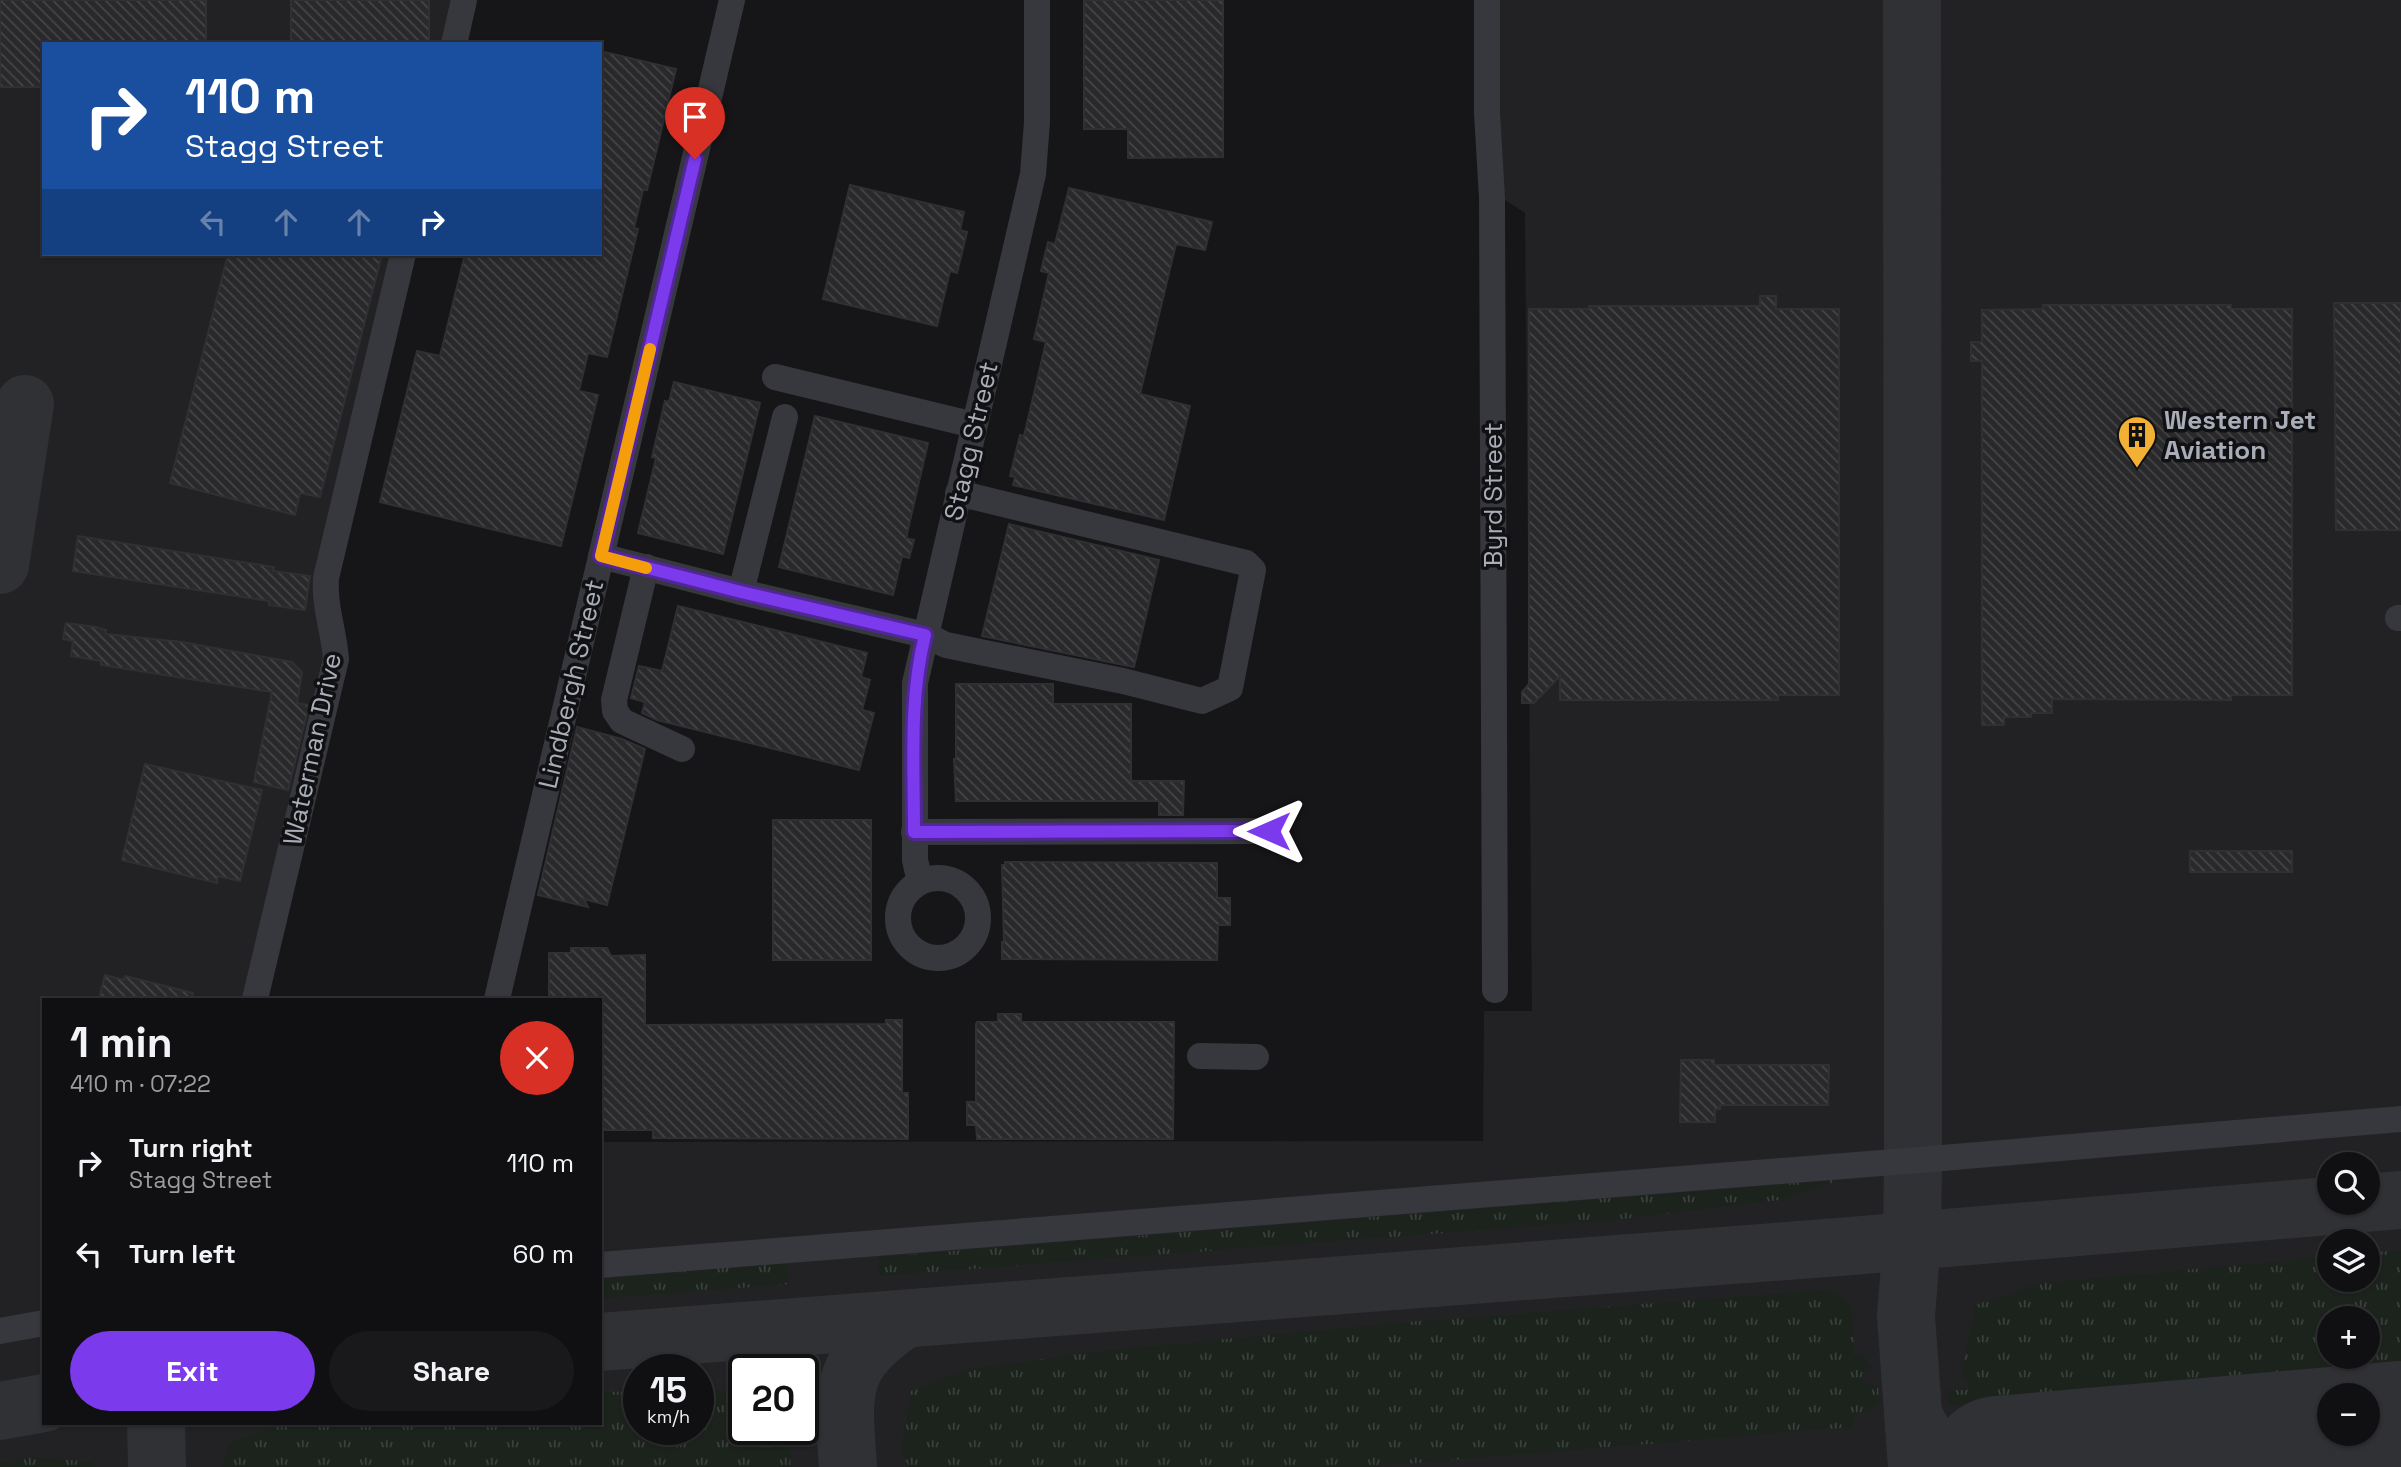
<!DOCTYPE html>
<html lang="en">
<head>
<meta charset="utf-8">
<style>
  :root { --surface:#101012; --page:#19191b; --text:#f1f3f6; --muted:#9c9d9f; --line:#303032; --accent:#7c3aed }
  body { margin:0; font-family:"Space Grotesk",sans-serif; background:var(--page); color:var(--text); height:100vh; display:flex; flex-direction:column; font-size:26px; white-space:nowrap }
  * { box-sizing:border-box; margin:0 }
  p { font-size:23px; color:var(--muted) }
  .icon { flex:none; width:38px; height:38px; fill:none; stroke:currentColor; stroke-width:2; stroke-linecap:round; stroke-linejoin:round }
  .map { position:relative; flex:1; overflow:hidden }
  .drawer { position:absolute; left:42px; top:998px; width:560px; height:427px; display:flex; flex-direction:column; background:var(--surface); border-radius:0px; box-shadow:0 2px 5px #0004,0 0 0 2px var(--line) }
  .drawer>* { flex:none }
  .banner { position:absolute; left:42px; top:42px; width:560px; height:214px; border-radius:0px; box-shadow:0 2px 5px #0004,0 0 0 2px var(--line); background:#1a4fa0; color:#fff; overflow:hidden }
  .tools { position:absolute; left:2317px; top:1152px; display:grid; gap:14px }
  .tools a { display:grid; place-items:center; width:63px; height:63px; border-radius:50%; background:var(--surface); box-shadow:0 2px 5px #0004,0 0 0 2px var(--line); font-size:35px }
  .speed { position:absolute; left:623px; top:1354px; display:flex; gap:14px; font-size:35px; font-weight:700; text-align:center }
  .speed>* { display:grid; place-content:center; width:91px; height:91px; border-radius:50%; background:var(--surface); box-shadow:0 2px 5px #0004,0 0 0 2px var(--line); line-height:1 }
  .speed small { font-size:18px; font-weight:400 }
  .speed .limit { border:4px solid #111; border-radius:10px; background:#fff; color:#111 }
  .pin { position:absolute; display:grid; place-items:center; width:60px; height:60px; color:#fff; margin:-72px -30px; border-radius:50% 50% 50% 0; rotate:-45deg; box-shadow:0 0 7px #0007 }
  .pin .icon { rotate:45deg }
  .me { position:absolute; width:77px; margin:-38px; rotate:270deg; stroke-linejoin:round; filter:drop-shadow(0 0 5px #0008) }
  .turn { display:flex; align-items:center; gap:24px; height:147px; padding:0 28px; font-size:32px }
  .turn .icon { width:91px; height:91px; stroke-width:2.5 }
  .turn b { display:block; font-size:49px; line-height:60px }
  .lanes { display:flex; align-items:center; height:66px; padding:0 28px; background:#0003; justify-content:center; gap:35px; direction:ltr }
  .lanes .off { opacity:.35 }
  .round { display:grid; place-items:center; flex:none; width:74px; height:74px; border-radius:37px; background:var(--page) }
  .summary { display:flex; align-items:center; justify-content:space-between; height:119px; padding:0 28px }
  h1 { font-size:42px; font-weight:600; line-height:52px }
  .action { display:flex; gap:14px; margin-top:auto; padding:14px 28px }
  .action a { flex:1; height:80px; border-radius:42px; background:var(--accent); color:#fff; font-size:28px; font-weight:600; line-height:80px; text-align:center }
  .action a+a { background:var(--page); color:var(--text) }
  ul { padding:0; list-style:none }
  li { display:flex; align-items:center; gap:21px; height:91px; padding:0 28px }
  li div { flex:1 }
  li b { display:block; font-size:26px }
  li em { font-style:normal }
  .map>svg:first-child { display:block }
  .built { fill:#222225; fill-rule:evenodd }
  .grass { fill:url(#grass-tufts); fill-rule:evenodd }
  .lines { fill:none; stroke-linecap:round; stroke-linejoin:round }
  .taxiway { stroke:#303135; stroke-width:58 }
  .runway { stroke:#303135; stroke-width:142 }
  .building { fill:url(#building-back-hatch); stroke:#303034; stroke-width:2 }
  .minor { stroke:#37383d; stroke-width:26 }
  .route-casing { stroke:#51269a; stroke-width:18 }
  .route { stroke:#7c3aed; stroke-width:12 }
  .slow { stroke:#f59e0b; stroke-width:12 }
  .labels { text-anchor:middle; stroke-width:7; stroke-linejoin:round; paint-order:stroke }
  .poi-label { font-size:26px; font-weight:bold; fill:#a8adb8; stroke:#111113; text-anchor:start }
  .street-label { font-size:26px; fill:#a8adb8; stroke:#111113 }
</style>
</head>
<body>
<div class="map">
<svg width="2401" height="1467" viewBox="0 0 2401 1467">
  <defs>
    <pattern id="grass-tufts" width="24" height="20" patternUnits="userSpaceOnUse" patternTransform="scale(1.75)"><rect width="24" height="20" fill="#1c231d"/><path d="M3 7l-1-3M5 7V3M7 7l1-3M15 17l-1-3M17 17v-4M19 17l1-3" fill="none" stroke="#3a403c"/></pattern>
    <pattern id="building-back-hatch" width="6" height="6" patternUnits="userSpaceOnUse" patternTransform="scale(1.75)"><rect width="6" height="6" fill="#29292c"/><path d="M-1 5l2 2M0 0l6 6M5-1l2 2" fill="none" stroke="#454548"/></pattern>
  </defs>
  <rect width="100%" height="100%" fill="#161618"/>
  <!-- built -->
  <path class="built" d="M0 0H452L441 44H44V254H391L323 662 242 999H44V1423H600V1142L1483 1141 1484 1011H1532L1525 213 1499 196 1498 0H2401V1467H0ZM2329 1164H2368V1202H2329ZM2329 1241H2368V1279H2329ZM2329 1318H2368V1356H2329ZM639 1370H698V1430H639ZM744 1370H803V1430H744ZM2329 1395H2368V1433H2329Z"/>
  <!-- grass -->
  <g class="grass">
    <polygon points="1832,1180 1832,1183 1779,1200 1614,1220 879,1276 878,1257"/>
    <path d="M2401 1250V1387L1979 1420 1976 1406 1969 1404 1949 1406 1947 1390H1967L1968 1384 1964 1381 1962 1373 1975 1305 2039 1283 2329 1257V1279H2368V1253ZM2329 1318H2368V1356H2329Z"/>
    <polygon points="787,1262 789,1284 600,1299 600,1278"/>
    <path d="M1825 1290C1860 1296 1853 1326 1853 1354L1864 1356 1874 1369 1862 1373V1381L1878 1386 1879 1405 1854 1416 1853 1427 1368 1467H910L903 1457 902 1442 911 1391 966 1369 1127 1348 1420 1321Z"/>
    <polygon points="705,1388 744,1395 744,1430 783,1430 791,1455 790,1467 222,1467 229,1444 233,1441 288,1423 600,1423 600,1392 639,1391 639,1430 698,1430 698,1389"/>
    <polygon points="36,1457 92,1462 93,1467 0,1467 0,1463"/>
  </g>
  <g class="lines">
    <!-- taxiway -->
    <g class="taxiway">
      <polyline points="1912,0 1913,1161 1912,1241 1906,1316 1917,1467"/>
      <polyline points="0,565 25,404"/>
      <polyline points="600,1342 1839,1247 2401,1200"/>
      <polyline points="0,1411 44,1403"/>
      <path d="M1913 1413C1933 1464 1961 1461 2010 1466"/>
      <polyline points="156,1423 157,1467"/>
      <path d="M848 1467C843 1393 836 1366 903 1320"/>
    </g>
    <!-- runway -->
    <polyline class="runway" points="1999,1467 2401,1432"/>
  </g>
  <!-- building -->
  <g class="building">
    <polygon points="0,0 206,0 206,44 44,44 44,87 0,87"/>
    <rect x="291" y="0" width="138" height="44"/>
    <polygon points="1084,0 1223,0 1223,157 1128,158 1128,129 1084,129"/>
    <polygon points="600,51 676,69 647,190 643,190 634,228 638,229 607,357 588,353 579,391 598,395 561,546 380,502 417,351 440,356 465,254 600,254"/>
    <polygon points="850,185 964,212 960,230 967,232 957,273 950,271 937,326 823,299"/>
    <polygon points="1069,188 1212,222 1205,250 1176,244 1140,394 1190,406 1164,520 1013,485 1015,477 1010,476 1020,435 1024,436 1046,342 1034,339 1049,273 1041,271 1048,242 1055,244"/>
    <polygon points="228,254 382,254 320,497 300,493 295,515 170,483"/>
    <polygon points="1760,296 1776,296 1776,309 1839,309 1839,695 1778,695 1778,700 1560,700 1560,676 1534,703 1522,703 1522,692 1529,684 1529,309 1589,309 1589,306 1760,306"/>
    <polygon points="2334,303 2401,303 2401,530 2336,530"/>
    <polygon points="2043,305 2231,305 2231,309 2292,309 2292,695 2231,695 2231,700 2052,699 2052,713 2031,713 2031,717 2004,717 2004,725 1982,725 1982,361 1971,361 1971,342 1982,342 1982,310 2043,309"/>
    <polygon points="674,382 760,403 723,554 638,533 656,458 652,457 665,401 669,402"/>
    <polygon points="815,416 928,443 906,538 914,540 909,558 902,556 893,595 779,567"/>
    <polygon points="1009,524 1159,560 1134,667 982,636"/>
    <polygon points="78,536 274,567 273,571 310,576 305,610 269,605 269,601 73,571"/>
    <polygon points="678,606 867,653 861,677 870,680 862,710 874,713 859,770 657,720 642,713 645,702 631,698 639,666 662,671"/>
    <polygon points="66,623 96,627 106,630 106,634 182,642 292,662 302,672 297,703 309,705 288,790 254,782 272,692 101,665 101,661 71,656 73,641 63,639"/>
    <polygon points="956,684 1053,684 1053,704 1131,704 1131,781 1184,781 1183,815 1159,815 1159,801 956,801 954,759 956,759"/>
    <polygon points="577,727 622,739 645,749 607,905 584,899 588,907 538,895"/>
    <polygon points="145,764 262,790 240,881 218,876 217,883 122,860"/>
    <rect x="773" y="820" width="98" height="140"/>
    <rect x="2190" y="851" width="102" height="21"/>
    <polygon points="1005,862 1217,863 1217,898 1230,898 1230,925 1218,925 1217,960 1002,959 1002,942 1004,942 1002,865 1005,865"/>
    <polygon points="571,948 607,948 611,956 645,955 645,1025 886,1024 886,1020 902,1020 902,1093 908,1093 908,1139 653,1138 653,1130 600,1130 600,999 549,999 549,953 571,953"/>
    <polygon points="105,975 124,980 125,976 193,993 192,999 99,999"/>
    <polygon points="998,1014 1021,1014 1021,1022 1174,1022 1173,1139 977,1139 976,1125 967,1125 967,1102 976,1102 976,1024 977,1022 998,1022"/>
    <polygon points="1681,1060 1714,1060 1714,1065 1829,1065 1828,1105 1720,1105 1720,1109 1715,1109 1715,1122 1680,1122"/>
  </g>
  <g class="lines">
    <!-- minor -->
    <g class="minor">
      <polyline points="1487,0 1487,113 1492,198 1495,990"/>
      <polyline points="454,44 464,0"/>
      <polyline points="775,377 974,425"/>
      <polyline points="785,417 741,592 925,635 946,645 1123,681 1202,701 1230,688 1253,570 1246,563 958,493"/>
      <polyline points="601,556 741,592"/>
      <polyline points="646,567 614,700 615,711 622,721 682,749"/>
      <polyline points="2398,618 2401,618"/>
      <polyline points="914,832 1269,831"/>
      <circle cx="938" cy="918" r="40"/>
      <polyline points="920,882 915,860 915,683 1033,174 1037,122 1037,0"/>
      <path d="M255 999 336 659C334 631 324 607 326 578L403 254"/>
      <polyline points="497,999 732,0"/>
      <polyline points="1200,1056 1256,1057"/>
      <polyline points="600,1265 1919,1160 2401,1119"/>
      <polyline points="0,1331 44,1323"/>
    </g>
  </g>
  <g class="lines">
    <!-- route casing -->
    <g class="route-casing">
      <path id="route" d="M695 159 601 556 741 592 925 635C909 699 914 765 914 832L1269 831"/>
    </g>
    <!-- route -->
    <use href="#route" class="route"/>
    <!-- slow -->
    <polyline class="slow" points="646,568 601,556 650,349"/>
  </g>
  <!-- icons -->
  <defs>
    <g id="building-pin" transform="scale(2.0125)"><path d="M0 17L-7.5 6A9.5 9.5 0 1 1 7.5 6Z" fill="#f2b134" stroke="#111113"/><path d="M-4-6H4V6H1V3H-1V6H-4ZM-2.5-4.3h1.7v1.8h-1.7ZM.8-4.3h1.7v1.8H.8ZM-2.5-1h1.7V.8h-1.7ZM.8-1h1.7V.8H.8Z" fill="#111"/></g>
  </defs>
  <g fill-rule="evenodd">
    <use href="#building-pin" x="2137" y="435"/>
  </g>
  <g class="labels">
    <!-- poi labels -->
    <g class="poi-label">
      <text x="2164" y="429">Western Jet<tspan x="2164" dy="30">Aviation</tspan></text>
    </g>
    <!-- street labels -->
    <g class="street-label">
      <text transform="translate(971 441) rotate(-77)" y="9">Stagg Street</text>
      <text transform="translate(1493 495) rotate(-90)" y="9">Byrd Street</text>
      <text transform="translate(571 684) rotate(-77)" y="9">Lindbergh Street</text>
      <text transform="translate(312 749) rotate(-78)" y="9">Waterman Drive</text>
    </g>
  </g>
</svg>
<div class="tools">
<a><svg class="icon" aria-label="search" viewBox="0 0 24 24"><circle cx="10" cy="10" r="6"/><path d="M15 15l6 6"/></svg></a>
<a><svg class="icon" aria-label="layers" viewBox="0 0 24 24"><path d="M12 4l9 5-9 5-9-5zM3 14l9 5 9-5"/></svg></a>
<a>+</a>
<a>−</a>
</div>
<div class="speed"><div>15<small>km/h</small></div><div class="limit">20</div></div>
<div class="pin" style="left:695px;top:159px;background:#d93025"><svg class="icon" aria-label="arrive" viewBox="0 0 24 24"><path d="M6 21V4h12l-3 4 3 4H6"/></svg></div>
<svg class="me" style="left:1269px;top:831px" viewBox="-20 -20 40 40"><path d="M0-17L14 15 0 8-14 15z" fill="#7c3aed" stroke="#fff" stroke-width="4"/></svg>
<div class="banner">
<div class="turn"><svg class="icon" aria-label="right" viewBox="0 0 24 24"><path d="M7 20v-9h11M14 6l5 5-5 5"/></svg><div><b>110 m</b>Stagg Street</div></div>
<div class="lanes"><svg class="icon off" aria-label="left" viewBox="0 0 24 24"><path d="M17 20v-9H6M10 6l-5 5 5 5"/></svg><svg class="icon off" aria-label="ahead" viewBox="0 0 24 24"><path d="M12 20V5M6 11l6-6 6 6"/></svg><svg class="icon off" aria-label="ahead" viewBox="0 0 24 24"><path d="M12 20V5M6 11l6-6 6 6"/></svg><svg class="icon" aria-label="right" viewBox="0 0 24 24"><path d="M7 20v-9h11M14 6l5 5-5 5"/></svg></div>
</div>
<section class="drawer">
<div class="summary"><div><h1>1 min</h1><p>410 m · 07:22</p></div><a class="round" style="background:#d93025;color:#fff"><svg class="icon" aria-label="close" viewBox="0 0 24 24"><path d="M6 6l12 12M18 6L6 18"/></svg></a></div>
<ul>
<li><svg class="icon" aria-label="right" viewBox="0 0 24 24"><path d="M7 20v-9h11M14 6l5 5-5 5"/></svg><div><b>Turn right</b><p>Stagg Street</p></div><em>110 m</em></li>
<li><svg class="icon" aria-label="left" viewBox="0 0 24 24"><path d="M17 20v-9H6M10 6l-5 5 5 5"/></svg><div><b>Turn left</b></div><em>60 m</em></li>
</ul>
<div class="action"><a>Exit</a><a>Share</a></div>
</section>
</div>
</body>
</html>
